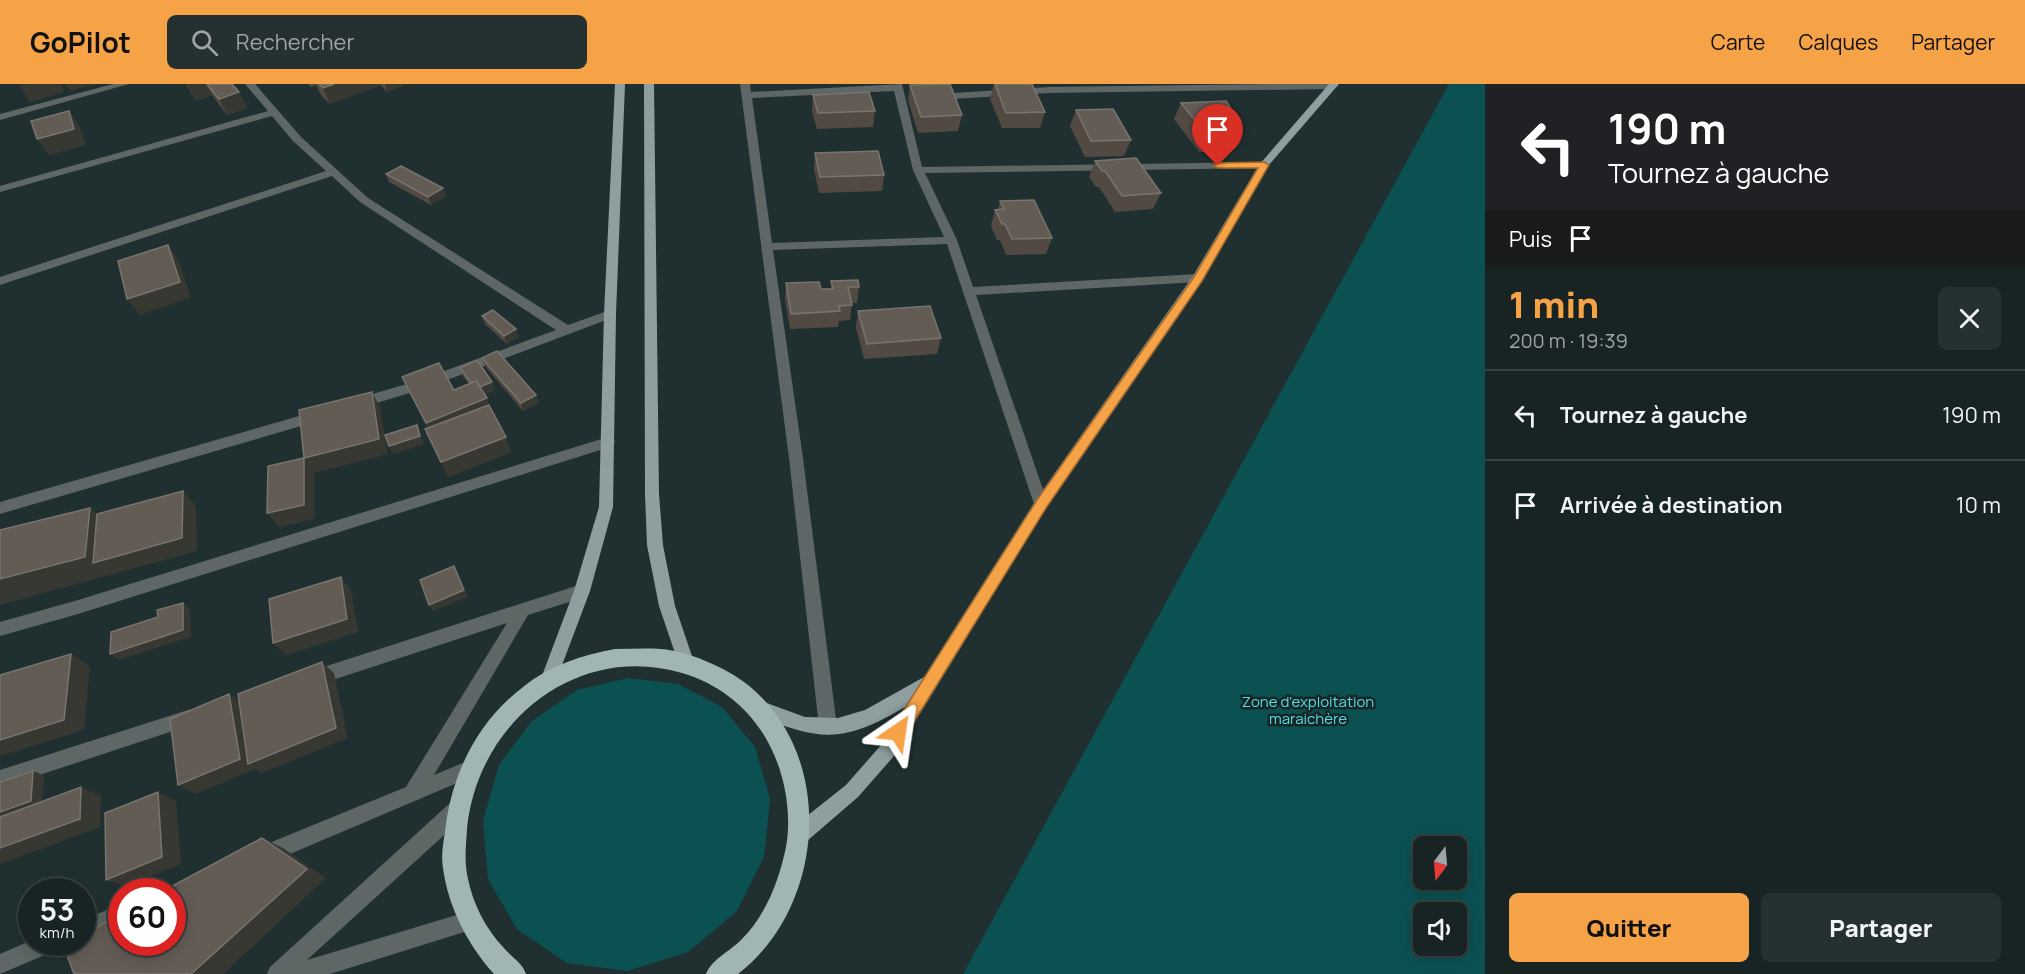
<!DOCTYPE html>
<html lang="fr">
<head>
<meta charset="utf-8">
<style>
  :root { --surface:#182424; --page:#253031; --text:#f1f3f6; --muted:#9fa4a6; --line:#364141; --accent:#f6a246 }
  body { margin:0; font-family:Manrope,sans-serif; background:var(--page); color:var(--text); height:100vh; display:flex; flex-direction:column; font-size:22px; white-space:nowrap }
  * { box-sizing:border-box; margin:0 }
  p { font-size:20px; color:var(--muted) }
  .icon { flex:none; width:33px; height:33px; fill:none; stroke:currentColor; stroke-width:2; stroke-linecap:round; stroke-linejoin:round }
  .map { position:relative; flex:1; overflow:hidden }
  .side { display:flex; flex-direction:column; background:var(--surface); width:540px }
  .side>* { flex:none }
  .hud { background:#202124; color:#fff; overflow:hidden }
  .needle { width:39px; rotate:196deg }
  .tools { position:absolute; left:1413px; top:752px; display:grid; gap:12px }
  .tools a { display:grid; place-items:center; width:54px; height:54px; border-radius:9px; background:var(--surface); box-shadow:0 3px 15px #0003,0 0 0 2px var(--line); font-size:30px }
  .speed { position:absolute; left:18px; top:794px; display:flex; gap:12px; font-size:30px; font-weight:700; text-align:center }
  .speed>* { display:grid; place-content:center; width:78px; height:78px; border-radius:50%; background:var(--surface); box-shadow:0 3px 15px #0003,0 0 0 2px var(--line); line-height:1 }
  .speed small { font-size:15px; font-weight:400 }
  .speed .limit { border:9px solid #d22; background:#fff; color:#111 }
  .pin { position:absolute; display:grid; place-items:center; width:51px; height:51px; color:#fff; margin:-62px -26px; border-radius:50% 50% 50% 0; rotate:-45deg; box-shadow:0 0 6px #0007 }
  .pin .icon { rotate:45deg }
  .me { position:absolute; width:66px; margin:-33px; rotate:32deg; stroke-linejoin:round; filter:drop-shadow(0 0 4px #0008) }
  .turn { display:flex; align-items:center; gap:21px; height:126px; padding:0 24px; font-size:27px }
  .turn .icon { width:78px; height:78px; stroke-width:2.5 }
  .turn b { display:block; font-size:42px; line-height:51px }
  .then { display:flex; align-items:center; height:57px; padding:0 24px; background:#0003; gap:12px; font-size:22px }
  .round { display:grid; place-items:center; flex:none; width:63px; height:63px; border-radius:9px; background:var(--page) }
  .overview { display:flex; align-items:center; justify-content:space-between; height:102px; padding:0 24px }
  h1 { font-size:36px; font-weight:800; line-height:45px; color:var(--accent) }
  .cta { display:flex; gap:12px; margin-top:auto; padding:12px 24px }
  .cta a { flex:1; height:69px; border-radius:9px; background:var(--accent); color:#111; font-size:24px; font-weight:800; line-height:69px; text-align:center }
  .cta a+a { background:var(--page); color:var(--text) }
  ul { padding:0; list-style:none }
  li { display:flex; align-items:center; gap:18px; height:90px; padding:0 24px; border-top:2px solid var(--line) }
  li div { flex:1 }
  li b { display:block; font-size:22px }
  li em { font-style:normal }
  header { display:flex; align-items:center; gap:36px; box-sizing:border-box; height:84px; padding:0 30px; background:var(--accent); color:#111 }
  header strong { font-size:28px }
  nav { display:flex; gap:33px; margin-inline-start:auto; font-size:21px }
  .search { width:420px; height:54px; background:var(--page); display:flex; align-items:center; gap:15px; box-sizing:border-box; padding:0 21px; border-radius:9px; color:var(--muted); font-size:22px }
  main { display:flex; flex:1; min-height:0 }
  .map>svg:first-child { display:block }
  .green { fill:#0c5152; fill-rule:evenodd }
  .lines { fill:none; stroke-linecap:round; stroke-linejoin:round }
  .minor { fill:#5e6666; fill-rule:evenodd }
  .major { fill:#8f9e9f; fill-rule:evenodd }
  .highway { fill:#a2b5b5; fill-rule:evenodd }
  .wall { fill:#524a42 }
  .shaded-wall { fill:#373832 }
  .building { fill:#635c55; stroke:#78746e; stroke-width:1.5 }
  .route { fill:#f6a246; stroke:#a0692e; stroke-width:1.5 }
  .labels { text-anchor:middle; stroke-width:5; stroke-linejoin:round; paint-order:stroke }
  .park-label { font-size:15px; fill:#55dee2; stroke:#172626 }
</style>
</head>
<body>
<header>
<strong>GoPilot</strong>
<div class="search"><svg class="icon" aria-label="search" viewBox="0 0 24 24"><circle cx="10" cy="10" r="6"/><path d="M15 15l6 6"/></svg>Rechercher</div>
<nav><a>Carte</a><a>Calques</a><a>Partager</a></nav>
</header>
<main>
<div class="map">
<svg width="1485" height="890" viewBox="0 0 1485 890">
  <rect width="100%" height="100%" fill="#203030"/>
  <!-- green -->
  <g class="green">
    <path d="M1449 0H1485V890H963ZM1424 762H1456V795H1424ZM1424 828H1456V861H1424Z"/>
    <polygon points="628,594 678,600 722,623 755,663 770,715 764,773 736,828 688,868 627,887 567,879 517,845 488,795 483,737 499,681 532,637 577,606"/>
  </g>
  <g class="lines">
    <!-- minor -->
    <g class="minor">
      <polygon points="113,0 129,0 0,36 0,30"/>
      <polygon points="245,0 255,0 301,53 368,114 568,241 610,226 614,227 616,230 614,233 426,304 357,325 352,324 350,320 352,316 417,297 556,246 360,118 332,92 0,201 0,193 326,87 293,57 272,32 0,108 0,102 268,27"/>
      <path d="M740 0H750L751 8 902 0 922 83 1264 78 1269 81 1264 84 925 89 957 156 973 203 1198 190 1204 194 1198 198 976 211 1048 420 1046 424H1036L1034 420 947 160 773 166 803 374 837 643 834 649 828 651 822 649 819 643 789 374ZM894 7 913 86 944 153 772 159 752 14Z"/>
      <polygon points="1274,0 1336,0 1338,2 1333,5 1049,9 936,16 931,13 936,10 1049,3"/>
      <polygon points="320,326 325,327 327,331 325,335 0,430 0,418"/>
      <polygon points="608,353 613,354 615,358 613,362 78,530 0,552 0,538 78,516"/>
      <polygon points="582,500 588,502 590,507 588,512 528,531 434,691 470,676 476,679 479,685 476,691 264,781 257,778 254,771 257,764 406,703 507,539 314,602 308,600 306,594 308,588"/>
      <polygon points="188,626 194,628 197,634 194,640 0,704 0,686"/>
      <polygon points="457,717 464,719 466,726 464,733 307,876 470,827 477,830 480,837 477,844 330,890 267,890 270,883 450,719"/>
      <polygon points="122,820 122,840 82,856 82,836"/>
      <polygon points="32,856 62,858 59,865 0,890 0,870"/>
    </g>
    <!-- major -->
    <g class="major">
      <polygon points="615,0 625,0 616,230 613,423 590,507 556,597 554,603 548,605 542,603 540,597 574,507 599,423 604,230"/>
      <polygon points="644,0 654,0 659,410 663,461 675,522 694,578 692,583 686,586 680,583 678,578 659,522 647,461 645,410"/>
      <path d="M1329 0H1339L1268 82 1202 197 1046 424 894 672 858 713 807 757 800 759 793 757 791 750 793 743 846 701 882 660 905 623C842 660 821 657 755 631L752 625 755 619 761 617 805 633 838 634 865 626 924 593 1036 416 1193 192 1259 81Z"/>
    </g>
    <!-- highway -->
    <path class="highway" d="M615 565C630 565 646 564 661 565 688 567 727 584 748 601 837 673 825 823 738 890H706C712 875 729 868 741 856 766 831 779 797 786 763 792 730 785 691 770 662 752 626 720 600 682 589 576 558 477 639 467 745 466 762 464 778 468 795 473 820 486 845 503 863 511 873 522 878 526 890H494C468 861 448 823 443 784 441 772 443 760 445 748 451 691 477 638 523 603 549 582 582 571 615 565Z"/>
  </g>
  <!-- wall -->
  <g class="wall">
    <polygon points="186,0 232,0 247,24 227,31 212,11 196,16 192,10"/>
    <polygon points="308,0 403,0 404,1 387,8 381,1 330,20 321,11 316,1 311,3"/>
    <polygon points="994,0 1045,28 1040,44 1002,44 990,15"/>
    <polygon points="910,1 962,31 958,47 918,49 908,16"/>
    <polygon points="813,11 875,27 873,43 817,45 812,27"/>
    <polygon points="1181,19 1230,23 1228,28 1234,36 1217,66 1213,66 1211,64 1209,68 1199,68 1174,35"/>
    <polygon points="1076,26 1131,56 1124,72 1085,73 1070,42"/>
    <polygon points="815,69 884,91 882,107 819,109 814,85"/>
    <polygon points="1095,77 1161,109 1153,125 1115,128 1099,103 1096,103 1089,93"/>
    <polygon points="386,90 446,112 431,121 389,98"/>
    <polygon points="1000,117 1052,154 1046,170 1006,171 1000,156 997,156 991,142 995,126 998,126"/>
    <polygon points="831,197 859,203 857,219 852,219 850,236 839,237 838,243 790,245 785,215 786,199 821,205 831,205"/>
    <polygon points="858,227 941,254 937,270 864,275 856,243"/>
    <polygon points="482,232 516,245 518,253 507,260 485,240"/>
    <polygon points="482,274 536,311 539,319 523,327 485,282"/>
    <polygon points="460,284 495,306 484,311 511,368 448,393 428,344 402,293 454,306 469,300 463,292"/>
  </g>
  <!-- shaded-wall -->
  <g class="shaded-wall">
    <polygon points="27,0 61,0 64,8 30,18 19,2"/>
    <polygon points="65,0 97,0 70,7"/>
    <polygon points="187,0 206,0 212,11 196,16"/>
    <polygon points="334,0 380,0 381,1 330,20 323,4"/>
    <polygon points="385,0 403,0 404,1 387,8"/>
    <polygon points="239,8 247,24 227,31 219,15"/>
    <polygon points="69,27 80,43 86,61 49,71 37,55"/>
    <polygon points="443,104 446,112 431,121 428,113"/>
    <polygon points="168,161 179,177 191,214 140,231 127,215"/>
    <polygon points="516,245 518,253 507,260 504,252"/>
    <polygon points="492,298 495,306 478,313 475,306"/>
    <polygon points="372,308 380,323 388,370 314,389 315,435 279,443 267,429 304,374"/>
    <polygon points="536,311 539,319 523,327 521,319"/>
    <polygon points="487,314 492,330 433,354 426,339"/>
    <polygon points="417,341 420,349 424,360 393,370 389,362"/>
    <polygon points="506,353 511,368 448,393 441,378"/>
    <polygon points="183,407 196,422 197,467 0,521 0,495 90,424 113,444"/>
    <polygon points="454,482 468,513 433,527 429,521"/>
    <polygon points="341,493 351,506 358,548 286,571 273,559"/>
    <polygon points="183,519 190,525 191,553 119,576 110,570"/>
    <polygon points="71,570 90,582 84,646 0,672 0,656"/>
    <polygon points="322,578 334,589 348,654 262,689 255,684 255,685 196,710 178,701 229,610 244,621"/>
    <polygon points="33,687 44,691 42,721 0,733 0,728"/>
    <polygon points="81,703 101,712 100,743 0,780 0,764"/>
    <polygon points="158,708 176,717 181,780 126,802 106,796"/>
    <polygon points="262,754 283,764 326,794 223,890 191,890"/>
  </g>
  <!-- building -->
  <g class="building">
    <polygon points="207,0 232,0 239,8 219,15"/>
    <polygon points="319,0 334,0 323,4"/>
    <polygon points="950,0 962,31 921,33 910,1"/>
    <polygon points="995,0 1032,0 1045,28 1006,29"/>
    <polygon points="869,8 875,27 818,29 813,11"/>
    <polygon points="1226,17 1230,23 1224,23 1234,36 1215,37 1226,50 1221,51 1214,41 1209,41 1217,52 1207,52 1181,19"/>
    <polygon points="1113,25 1131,56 1091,57 1076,26"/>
    <polygon points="69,27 74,45 37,55 31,37"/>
    <polygon points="878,67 884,91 820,93 815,69"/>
    <polygon points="1136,74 1161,109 1122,112 1105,87 1102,87 1095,77"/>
    <polygon points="401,82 443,104 428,113 386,90"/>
    <polygon points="1034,116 1052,154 1012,155 1005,140 1002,140 995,126 1004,125 1000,117"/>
    <polygon points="168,161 180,198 127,215 118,177"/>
    <polygon points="858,196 859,203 848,203 852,221 839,222 840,227 791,230 786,199 819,198 821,205 833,205 831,197"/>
    <polygon points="930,222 941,254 867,260 858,227"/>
    <polygon points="493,226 516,245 504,252 482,232"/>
    <polygon points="497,267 536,311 521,319 482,274"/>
    <polygon points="477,276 492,298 480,303 476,297 471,299 460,284"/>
    <polygon points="439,279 454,306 476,297 487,314 426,339 402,293"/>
    <polygon points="372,308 379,355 304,374 299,326"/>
    <polygon points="489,321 506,353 441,378 425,345"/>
    <polygon points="417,341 420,352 389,362 385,351"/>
    <polygon points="304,374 304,421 267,429 268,382"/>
    <polygon points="183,407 182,454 93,479 97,430"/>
    <polygon points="90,424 85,473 0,495 0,446"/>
    <polygon points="454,482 464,506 429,521 420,496"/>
    <polygon points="341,493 347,535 273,559 269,515"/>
    <polygon points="183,519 183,546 110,570 111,548 158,533 157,526"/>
    <polygon points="71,570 64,636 0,656 0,591"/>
    <polygon points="322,578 336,644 248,680 238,610"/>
    <polygon points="229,610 240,675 178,701 170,635"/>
    <polygon points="33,687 31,717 0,728 0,698"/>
    <polygon points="81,703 80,735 0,764 0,733"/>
    <polygon points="158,708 162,773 106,796 105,729"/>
    <polygon points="262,754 307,785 191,890 74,890 63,861 69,858 82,858 82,851 122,830 122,858 172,858 172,807 163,807"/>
  </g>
  <!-- route -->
  <polygon class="route" points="1264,78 1269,81 1202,197 1046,424 904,654 898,656 893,654 891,648 893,643 1037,416 1194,193 1258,84 1218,84 1213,82 1218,79"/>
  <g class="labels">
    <!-- park labels -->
    <g class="park-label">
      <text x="1308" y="623">Zone d'exploitation<tspan x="1308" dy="17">maraichère</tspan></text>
    </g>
  </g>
</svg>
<div class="tools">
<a><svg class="needle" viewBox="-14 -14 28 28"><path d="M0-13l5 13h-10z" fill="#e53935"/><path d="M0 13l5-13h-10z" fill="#9fa4a6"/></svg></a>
<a><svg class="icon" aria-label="sound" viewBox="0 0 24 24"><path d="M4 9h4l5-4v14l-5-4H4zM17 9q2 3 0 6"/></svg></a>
</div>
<div class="speed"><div>53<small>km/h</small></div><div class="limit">60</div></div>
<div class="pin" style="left:1218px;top:82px;background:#d93025"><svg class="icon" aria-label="arrive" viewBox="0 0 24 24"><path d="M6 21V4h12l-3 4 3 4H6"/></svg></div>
<svg class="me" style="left:898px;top:648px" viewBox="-20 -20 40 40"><path d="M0-17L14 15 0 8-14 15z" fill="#f6a246" stroke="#fff" stroke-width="4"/></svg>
</div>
<section class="side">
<div class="hud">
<div class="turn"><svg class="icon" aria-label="left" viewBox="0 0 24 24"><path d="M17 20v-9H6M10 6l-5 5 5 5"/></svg><div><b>190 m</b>Tournez à gauche</div></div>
<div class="then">Puis<svg class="icon" aria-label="arrive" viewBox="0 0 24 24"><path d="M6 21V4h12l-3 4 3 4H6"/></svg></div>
</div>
<div class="overview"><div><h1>1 min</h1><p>200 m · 19:39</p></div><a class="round"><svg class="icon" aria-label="close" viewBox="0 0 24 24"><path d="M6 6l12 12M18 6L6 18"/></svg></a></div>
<ul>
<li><svg class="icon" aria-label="left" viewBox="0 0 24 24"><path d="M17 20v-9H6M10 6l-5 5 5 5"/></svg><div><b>Tournez à gauche</b></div><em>190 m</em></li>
<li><svg class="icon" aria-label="arrive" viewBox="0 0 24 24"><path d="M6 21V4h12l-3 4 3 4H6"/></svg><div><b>Arrivée à destination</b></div><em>10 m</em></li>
</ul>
<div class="cta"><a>Quitter</a><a>Partager</a></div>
</section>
</main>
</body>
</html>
